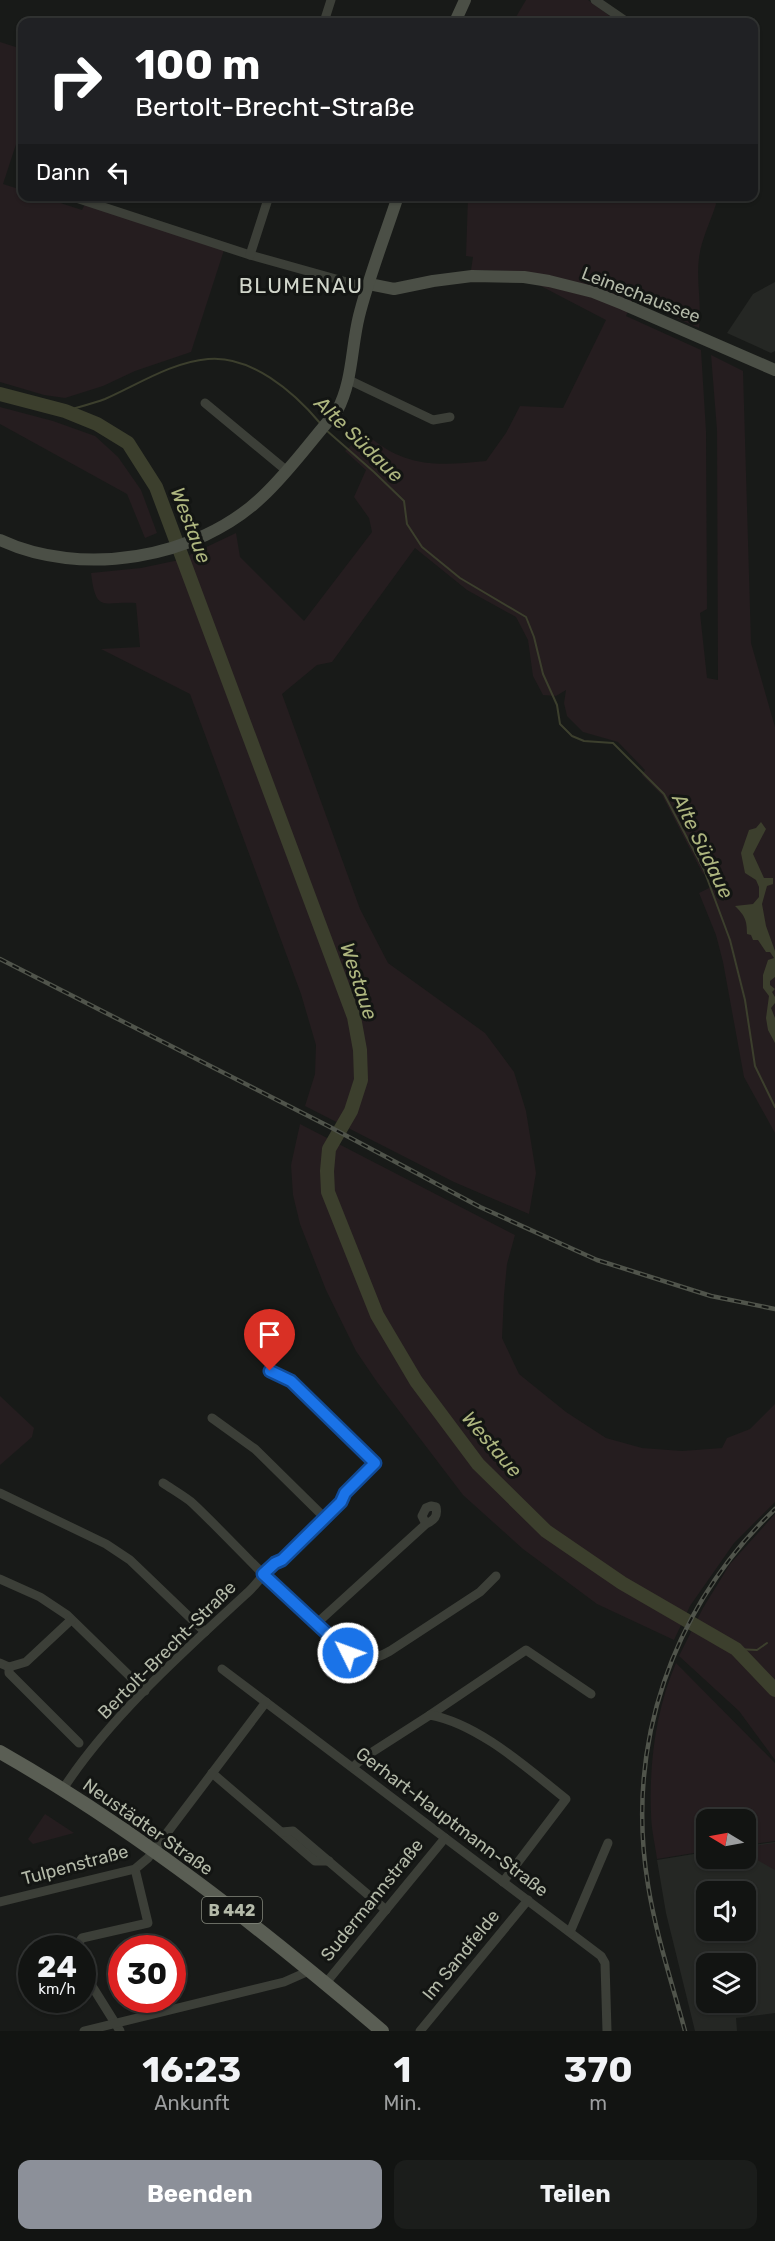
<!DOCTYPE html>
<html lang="de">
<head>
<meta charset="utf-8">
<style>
  :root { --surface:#121412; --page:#1b1d1b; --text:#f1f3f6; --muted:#9c9e9f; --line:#313332; --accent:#8c9099 }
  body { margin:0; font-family:Rubik,sans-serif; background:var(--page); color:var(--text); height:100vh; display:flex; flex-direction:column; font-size:22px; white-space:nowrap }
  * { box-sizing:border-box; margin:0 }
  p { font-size:20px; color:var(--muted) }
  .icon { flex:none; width:33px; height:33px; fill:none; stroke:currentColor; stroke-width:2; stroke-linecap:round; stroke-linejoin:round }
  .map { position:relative; height:2031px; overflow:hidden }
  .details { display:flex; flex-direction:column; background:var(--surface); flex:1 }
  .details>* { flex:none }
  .hud { position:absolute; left:18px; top:18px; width:740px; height:183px; border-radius:12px; box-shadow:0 2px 4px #0004,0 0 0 2px var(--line); background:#202124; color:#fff; overflow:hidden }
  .needle { width:39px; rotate:280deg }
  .controls { position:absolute; left:696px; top:1809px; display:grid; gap:12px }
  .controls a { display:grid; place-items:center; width:60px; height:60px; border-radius:12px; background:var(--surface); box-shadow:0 2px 4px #0004,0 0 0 2px var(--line); font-size:30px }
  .speed { position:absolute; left:18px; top:1935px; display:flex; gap:12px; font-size:30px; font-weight:700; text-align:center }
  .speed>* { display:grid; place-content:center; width:78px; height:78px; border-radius:50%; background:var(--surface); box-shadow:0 2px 4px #0004,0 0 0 2px var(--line); line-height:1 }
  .speed small { font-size:15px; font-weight:400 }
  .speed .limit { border:9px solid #d22; background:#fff; color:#111 }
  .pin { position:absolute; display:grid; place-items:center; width:51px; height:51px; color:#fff; margin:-62px -26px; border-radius:50% 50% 50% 0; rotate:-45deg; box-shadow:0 0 6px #0007 }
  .pin .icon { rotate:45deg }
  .me { position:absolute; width:66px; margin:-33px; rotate:312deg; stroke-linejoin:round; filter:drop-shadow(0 0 4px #0008) }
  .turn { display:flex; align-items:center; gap:21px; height:126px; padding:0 18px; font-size:27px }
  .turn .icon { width:78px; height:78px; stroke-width:2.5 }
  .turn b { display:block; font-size:42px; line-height:51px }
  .then { display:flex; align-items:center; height:57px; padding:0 18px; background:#0003; gap:12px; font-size:22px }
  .eta { display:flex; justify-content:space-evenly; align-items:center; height:102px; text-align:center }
  .eta b { font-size:36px; font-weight:700; line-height:42px }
  .cta { display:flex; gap:12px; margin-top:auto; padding:12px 18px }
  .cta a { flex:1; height:69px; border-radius:12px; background:var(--accent); color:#fff; font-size:24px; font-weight:700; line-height:69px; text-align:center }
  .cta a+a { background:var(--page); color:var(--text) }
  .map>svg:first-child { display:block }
  .built { fill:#252724; fill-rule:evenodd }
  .green { fill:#251d1f }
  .water { fill:#3c3f2d }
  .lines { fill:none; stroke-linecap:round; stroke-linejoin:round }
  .stream { stroke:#3c3f2d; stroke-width:2 }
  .river { stroke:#3c3f2d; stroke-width:14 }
  .street { stroke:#3c3f38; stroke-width:9 }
  .secondary { stroke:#4b4f46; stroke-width:12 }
  .primary { stroke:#5a5e54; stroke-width:14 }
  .rail-casing { stroke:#50544b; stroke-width:4.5 }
  .rail { stroke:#131513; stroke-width:2; stroke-dasharray:7; stroke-linecap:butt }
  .route-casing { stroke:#114b97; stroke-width:15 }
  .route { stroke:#1a73e8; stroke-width:10 }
  .labels { text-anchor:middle; stroke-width:6; stroke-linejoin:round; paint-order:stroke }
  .shield { fill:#131513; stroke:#84887c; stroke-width:1.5 }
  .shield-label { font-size:16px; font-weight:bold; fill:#b4baa9 }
  .street-label { font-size:18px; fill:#b4baa9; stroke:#131513 }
  .water-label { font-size:20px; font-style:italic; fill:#aeb67f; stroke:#131513 }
  .quarter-label { font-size:21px; letter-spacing:1.5px; fill:#d1d6cb; stroke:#131513 }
</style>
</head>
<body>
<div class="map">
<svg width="775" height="2031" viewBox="0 0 775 2031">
  <rect width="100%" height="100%" fill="#181a18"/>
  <!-- built -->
  <g class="built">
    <polygon points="775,282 775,351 771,353 727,333 753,294"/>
    <path d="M775 1842V2013L736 2018 737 2031H695L666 1913 657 1860 706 1852V1858H746V1846ZM706 1892H746V1930H706ZM706 1964H746V2002H706Z"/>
  </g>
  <!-- green -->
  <g class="green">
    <polygon points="526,0 588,0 618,22 513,22"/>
    <polygon points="0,42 22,49 22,126 3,184 22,190 22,196 42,197 82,210 85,204 224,250 191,352 135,371 103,386 65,398 44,395 0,382"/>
    <path d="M468 197H714L716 204C711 221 701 240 699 258 696 281 702 305 699 328L633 299 626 316 701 350 706 431 707 609 700 613 707 678 718 680 717 430 711 355 743 371 751 643 775 727V1133L744 1077 723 962 716 935 699 893 719 883 718 869 703 874 662 795 642 775 645 770 618 742 583 732 567 716 564 703 566 690 556 696 543 695 533 676 528 640 516 617 467 590 415 548 332 662 317 665 282 694 360 909 388 963 485 1033 514 1072 526 1111 536 1173 529 1214 454 1182 305 1106 315 1074 316 1045 301 994 190 694 101 649 140 647 136 603C103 601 96 614 91 573L141 568 179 560 236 533 240 557 304 621 372 532 369 518 354 497 366 470 345 451 365 433C404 468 437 466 486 461L506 433 520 406 563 408 606 320 512 271 471 270 473 257 466 256Z"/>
    <polygon points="0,407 53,421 95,436 118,457 141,490 157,533 145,538 127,494 0,424"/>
    <polygon points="300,1124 515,1235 507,1264 504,1295 502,1338 519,1374 566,1412 606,1438 642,1448 682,1451 722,1448 727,1438 750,1429 775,1404 775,1502 734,1543 690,1606 674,1640 597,1604 523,1549 463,1495 377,1382 356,1351 326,1290 300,1224 293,1195 291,1165"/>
    <polygon points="0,1396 34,1428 32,1437 0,1465"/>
    <polygon points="775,1514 775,1760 739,1711 679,1656 703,1608 730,1564"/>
    <path d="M676 1663 775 1763V1841L746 1845V1820H706V1851L657 1859C655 1844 651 1828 651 1813 649 1763 656 1709 676 1663Z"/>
    <polygon points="45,1814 74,1833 33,1844 28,1839"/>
    <polygon points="775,1843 775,1870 750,1856 746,1856 746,1847"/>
  </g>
  <!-- water -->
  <path class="water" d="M761 822 766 829 753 854 764 878H773V884L767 886 762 904 766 926 775 951V977L770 981V985L775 989 772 992 775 997V1003L771 1008 775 1018V1043L768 1030 766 1018 769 996 763 988V975L768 960 774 958 770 952H766L758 940H753L751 935 747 934C747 920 745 916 735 906L753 904 759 897V887L756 880 745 873 741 853 749 830 756 828Z"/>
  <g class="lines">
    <!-- stream -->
    <g class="stream">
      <path d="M65 411C78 407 92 404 105 399 137 385 172 362 208 359 251 355 294 392 320 423"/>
      <polyline points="326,430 374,472 404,501 407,524 422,547 460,578 526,617 534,637 543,674 557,705 560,724 572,736 584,741 613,743 664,794 704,870 730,940 745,1000 755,1066 775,1107"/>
      <polyline points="736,1649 757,1650 767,1643"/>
    </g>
    <!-- river -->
    <polyline class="river" points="0,394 65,411 97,424 128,443 156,487 354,1017 360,1050 361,1080 351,1111 329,1149 327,1171 328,1192 377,1315 416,1381 478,1464 546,1531 622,1583 736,1649 775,1690"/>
    <!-- street -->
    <g class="street">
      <polyline points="595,0 627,22"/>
      <polyline points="324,22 331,0"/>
      <polyline points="76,198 250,255 368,288"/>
      <polyline points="250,255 269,196"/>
      <polyline points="349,380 433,420 450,417"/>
      <polyline points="205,403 287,471"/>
      <polyline points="212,1418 255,1449 324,1517"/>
      <path d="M163 1483C172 1489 182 1495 190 1501 219 1526 337 1657 364 1659 373 1660 383 1655 390 1651L480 1592 496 1576"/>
      <polyline points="0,1493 106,1544 130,1560 205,1632"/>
      <polyline points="0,1579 40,1597 67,1615 145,1691"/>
      <path d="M316 1624 426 1524C434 1520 438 1517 436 1507L431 1506 426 1508 422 1516 426 1524"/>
      <polyline points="0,1663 9,1667 26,1662 71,1620"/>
      <polyline points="9,1667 9,1673 79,1743"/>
      <polyline points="222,1669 601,1956 605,1963 607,2031"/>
      <polyline points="430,1715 526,1650 591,1694"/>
      <path d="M353 1767 363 1758 430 1715C479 1724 528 1769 566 1799L503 1882"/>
      <polyline points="212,1773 315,1861 329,1861"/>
      <path d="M63 1789C109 1718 183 1652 246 1594 259 1583 266 1567 282 1560L341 1502 345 1493 375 1463 291 1381 270 1371"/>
      <polyline points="282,1832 293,1831 386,1910"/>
      <polyline points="0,1902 135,1869 148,1858 266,1702"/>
      <polyline points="570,1932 608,1843"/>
      <polyline points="75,1948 82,1938 148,1923 135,1869"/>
      <polyline points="82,1970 120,2031"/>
      <polyline points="325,1984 445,1838"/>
      <polyline points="84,2031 284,1982 309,1971"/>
      <polyline points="420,2031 528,1900"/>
    </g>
    <!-- secondary -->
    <g class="secondary">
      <polyline points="455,22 465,0"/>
      <polyline points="369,284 394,289 433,281 472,276 524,277 549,281 593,292 623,304 775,370"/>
      <path d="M0 540C81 578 197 559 262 497 290 471 312 439 337 411 353 381 351 348 359 316 369 276 385 236 398 196"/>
    </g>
    <!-- primary -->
    <path class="primary" d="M0 1752C137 1830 262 1929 382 2031"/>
    <!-- rail casing -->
    <g class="rail-casing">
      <g id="rail">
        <polyline points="0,959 330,1127 480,1207 597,1260 711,1296 775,1309"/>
        <path d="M685 2031C672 1983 656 1935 648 1885 625 1744 672 1608 775 1509"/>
      </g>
    </g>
    <!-- rail -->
    <use href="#rail" class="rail"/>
  </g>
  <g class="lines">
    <!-- route casing -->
    <g class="route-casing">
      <polyline id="route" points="270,1371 291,1381 375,1463 345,1493 341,1502 282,1560 275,1563 263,1574 348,1653"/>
    </g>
    <!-- route -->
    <use href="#route" class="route"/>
  </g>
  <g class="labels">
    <!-- shield labels -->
    <rect class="shield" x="202" y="1897" width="60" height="26" rx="4.5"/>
    <g class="shield-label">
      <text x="232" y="1916">B 442</text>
    </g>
    <!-- street labels -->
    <g class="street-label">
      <text transform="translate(641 295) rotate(21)" y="6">Leinechaussee</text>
      <text transform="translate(167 1650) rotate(-45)" y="6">Bertolt-Brecht-Straße</text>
      <text transform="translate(452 1822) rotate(37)" y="6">Gerhart-Hauptmann-Straße</text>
      <text transform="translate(148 1827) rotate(35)" y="6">Neustädter Straße</text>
      <text transform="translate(75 1865) rotate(-15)" y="6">Tulpenstraße</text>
      <text transform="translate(372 1900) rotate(-51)" y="6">Sudermannstraße</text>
      <text transform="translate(461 1955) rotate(-51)" y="6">Im Sandfelde</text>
    </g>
    <!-- water labels -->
    <g class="water-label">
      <text transform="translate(359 439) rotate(44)" y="7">Alte Südaue</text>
      <text transform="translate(191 525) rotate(69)" y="7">Westaue</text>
      <text transform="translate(703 846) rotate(64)" y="7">Alte Südaue</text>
      <text transform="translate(359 981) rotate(72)" y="7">Westaue</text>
      <text transform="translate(492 1444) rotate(49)" y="7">Westaue</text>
    </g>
    <!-- quarter labels -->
    <g class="quarter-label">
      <text x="301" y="293">BLUMENAU</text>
    </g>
  </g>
</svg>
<div class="controls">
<a><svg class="needle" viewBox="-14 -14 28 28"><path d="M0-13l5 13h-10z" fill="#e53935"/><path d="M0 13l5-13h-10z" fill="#9c9e9f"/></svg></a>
<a><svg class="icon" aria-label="sound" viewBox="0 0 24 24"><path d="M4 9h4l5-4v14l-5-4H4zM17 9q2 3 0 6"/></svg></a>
<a><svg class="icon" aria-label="layers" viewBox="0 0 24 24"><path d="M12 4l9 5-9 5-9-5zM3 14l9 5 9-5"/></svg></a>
</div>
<div class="speed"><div>24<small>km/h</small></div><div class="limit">30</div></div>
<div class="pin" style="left:270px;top:1371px;background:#d93025"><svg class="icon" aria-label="arrive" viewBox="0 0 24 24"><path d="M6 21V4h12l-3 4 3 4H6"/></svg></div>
<svg class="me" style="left:348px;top:1653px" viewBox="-20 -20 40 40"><circle r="17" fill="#1a73e8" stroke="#fff" stroke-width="3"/><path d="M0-11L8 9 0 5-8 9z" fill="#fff"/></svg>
<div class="hud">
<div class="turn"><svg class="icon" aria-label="right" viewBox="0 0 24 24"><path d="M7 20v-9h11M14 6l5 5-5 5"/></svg><div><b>100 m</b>Bertolt-Brecht-Straße</div></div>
<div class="then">Dann<svg class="icon" aria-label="left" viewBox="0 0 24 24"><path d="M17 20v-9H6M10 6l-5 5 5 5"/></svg></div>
</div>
</div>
<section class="details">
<div class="eta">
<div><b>16:23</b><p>Ankunft</p></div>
<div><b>1</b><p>Min.</p></div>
<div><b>370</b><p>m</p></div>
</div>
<div class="cta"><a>Beenden</a><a>Teilen</a></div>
</section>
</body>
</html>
